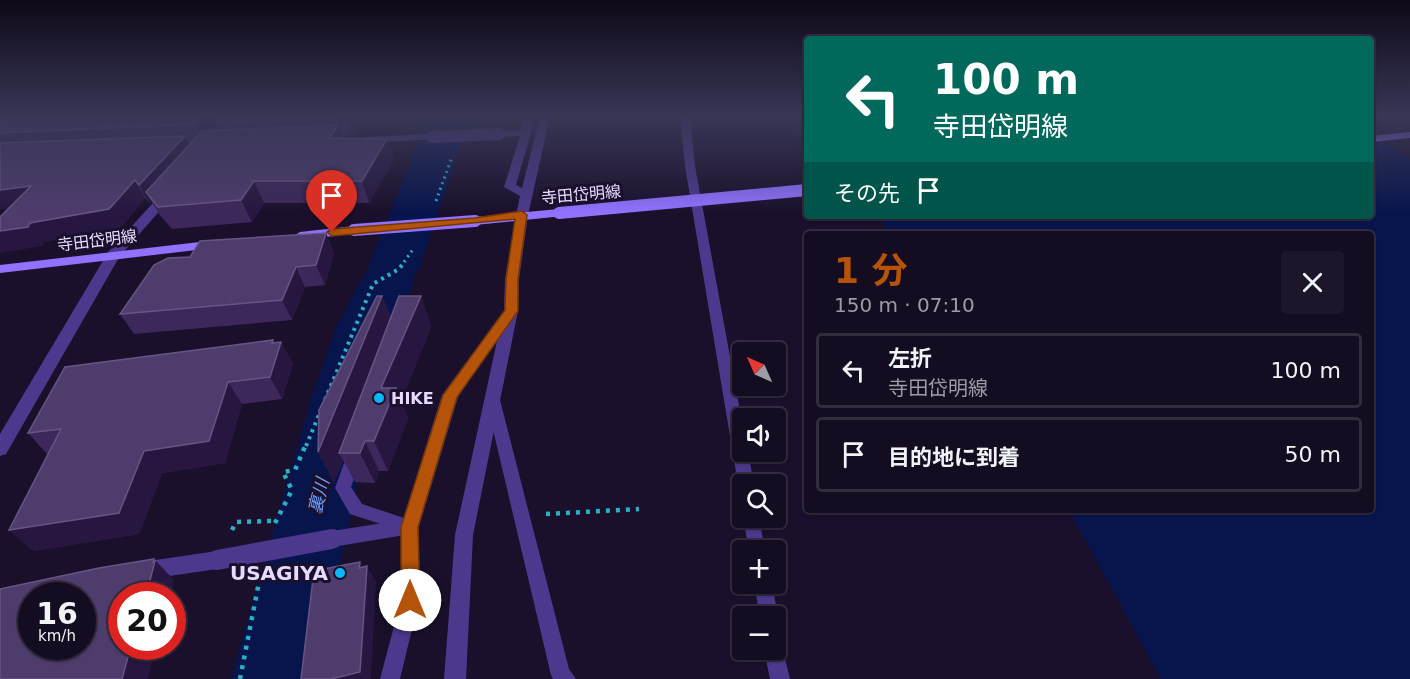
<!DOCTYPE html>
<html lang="ja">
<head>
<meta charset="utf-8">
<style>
  :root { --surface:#140c21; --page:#1d152a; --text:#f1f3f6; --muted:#9d9ba5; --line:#332c3f; --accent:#b45309 }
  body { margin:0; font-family:"DejaVu Sans","Noto Sans JP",sans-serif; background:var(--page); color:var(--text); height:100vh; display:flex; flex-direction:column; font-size:22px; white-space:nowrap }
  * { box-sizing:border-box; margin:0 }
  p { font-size:20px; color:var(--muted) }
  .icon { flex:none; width:33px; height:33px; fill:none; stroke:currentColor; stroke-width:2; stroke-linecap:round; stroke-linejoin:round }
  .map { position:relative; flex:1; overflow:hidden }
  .sheet { position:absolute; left:804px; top:231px; width:570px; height:282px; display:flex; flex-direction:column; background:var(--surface); border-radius:6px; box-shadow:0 2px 4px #0004,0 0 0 2px var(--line) }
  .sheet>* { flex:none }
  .top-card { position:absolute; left:804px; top:36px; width:570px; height:183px; border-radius:6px; box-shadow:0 2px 4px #0004,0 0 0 2px var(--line); background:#00695c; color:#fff; overflow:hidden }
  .needle { width:39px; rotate:315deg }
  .controls { position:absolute; left:732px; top:342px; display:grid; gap:12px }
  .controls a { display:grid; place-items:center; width:54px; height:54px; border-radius:6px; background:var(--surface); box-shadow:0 2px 4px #0004,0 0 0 2px var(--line); font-size:30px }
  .speed { position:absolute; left:18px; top:582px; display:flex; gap:12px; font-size:30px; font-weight:700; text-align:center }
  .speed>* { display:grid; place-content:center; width:78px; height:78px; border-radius:50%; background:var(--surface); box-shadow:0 2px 4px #0004,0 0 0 2px var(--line); line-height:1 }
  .speed small { font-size:15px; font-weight:400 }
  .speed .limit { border:9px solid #d22; background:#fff; color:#111 }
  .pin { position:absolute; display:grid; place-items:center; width:51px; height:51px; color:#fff; margin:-62px -26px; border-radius:50% 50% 50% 0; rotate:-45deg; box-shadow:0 0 6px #0007 }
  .pin .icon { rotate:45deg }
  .me { position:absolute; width:66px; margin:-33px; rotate:0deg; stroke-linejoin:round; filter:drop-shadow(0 0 4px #0008) }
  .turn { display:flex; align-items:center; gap:21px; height:126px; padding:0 30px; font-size:27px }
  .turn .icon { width:78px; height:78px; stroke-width:2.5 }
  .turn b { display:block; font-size:42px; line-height:51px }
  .then { display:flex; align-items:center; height:57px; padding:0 30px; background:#0003; gap:12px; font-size:22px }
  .round { display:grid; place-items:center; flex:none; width:63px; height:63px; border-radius:6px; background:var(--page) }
  .overview { display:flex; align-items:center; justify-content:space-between; height:102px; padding:0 30px }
  h1 { font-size:36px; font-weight:700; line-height:45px; color:var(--accent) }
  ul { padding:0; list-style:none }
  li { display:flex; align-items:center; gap:18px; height:75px; margin:0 12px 9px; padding:0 18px; border:3px solid var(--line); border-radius:6px }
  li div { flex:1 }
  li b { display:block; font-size:22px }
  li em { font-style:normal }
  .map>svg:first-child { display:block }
  .water { fill:#08154d }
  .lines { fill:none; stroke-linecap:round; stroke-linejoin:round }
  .river { fill:#08154d; fill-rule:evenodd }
  .path-far2 { stroke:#2bb0c3; stroke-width:3; stroke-dasharray:2 4; stroke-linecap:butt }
  .path-far1 { stroke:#2bb0c3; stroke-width:4; stroke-dasharray:3 4.5; stroke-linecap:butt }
  .path { stroke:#2bb0c3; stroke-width:4.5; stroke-dasharray:4 6; stroke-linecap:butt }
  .service { fill:#4c398d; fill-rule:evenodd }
  .minor { fill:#4c398d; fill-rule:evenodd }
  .tertiary { fill:#4c398d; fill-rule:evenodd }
  .secondary { fill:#9072ff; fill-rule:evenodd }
  .minor-bridge-far1 { stroke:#4c398d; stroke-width:12 }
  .minor-bridge { stroke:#4c398d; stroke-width:20 }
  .secondary-bridge { stroke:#9072ff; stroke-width:12 }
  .wall { fill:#3c285a }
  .shaded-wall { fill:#271740 }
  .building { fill:#4e3c6c; stroke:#665583; stroke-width:1.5; fill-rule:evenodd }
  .route { fill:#b45309; stroke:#753606; stroke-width:1.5 }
  .poi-dot { fill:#07b8ff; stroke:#1a102c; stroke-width:2 }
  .labels { text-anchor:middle; stroke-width:6; stroke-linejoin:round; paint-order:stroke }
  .street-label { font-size:16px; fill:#e6dbff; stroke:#1a102c }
  .poi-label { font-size:16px; font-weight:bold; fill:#e6dbff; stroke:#1a102c; text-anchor:start }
  .water-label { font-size:18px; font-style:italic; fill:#699eff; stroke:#1a102c }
  .near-poi-label { font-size:20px; font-weight:bold; fill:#e6dbff; stroke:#1a102c; text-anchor:end }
</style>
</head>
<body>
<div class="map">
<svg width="1410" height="679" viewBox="0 0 1410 679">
  <rect width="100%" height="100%" fill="#1a102c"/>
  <!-- water -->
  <polygon class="water" points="1371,132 1410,159 1410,679 1161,679 1069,510 1371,510 1371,234 892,234 877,216 1371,216"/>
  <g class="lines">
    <!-- river -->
    <polygon class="river" points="429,117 470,117 420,267 412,279 414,282 394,328 374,403 317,679 231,679 310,403 336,328 360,282 369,269 368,267"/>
    <!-- path-far2 -->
    <g class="path-far2">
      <polyline points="436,201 452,157"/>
      <polyline points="404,262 414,248"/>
    </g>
    <!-- path-far1 -->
    <g class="path-far1">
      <polyline points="325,400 373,284 399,269 405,261"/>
      <polyline points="306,446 321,410"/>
    </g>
    <!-- path -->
    <g class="path">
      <polyline points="546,514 639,509"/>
      <polyline points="275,523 292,490 283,472 295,470 306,444"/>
      <polyline points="232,530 236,522 271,521"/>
      <polyline points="240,679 260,577"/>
    </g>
    <!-- service -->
    <g class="service">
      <polygon points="680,117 690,117 695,166 742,422 742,452 748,452 754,484 742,484 742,489 738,484 685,166"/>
      <polygon points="493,395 498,396 500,400 569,669 576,679 553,679 551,675 486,400 488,396"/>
      <polygon points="355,449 361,451 363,455 351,487 362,504 416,522 418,527 419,600 400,679 380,679 401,600 402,531 350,514 335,488 347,455 349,451"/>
      <polygon points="743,518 759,518 765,550 749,550"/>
      <polygon points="754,584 772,584 778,616 776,622 776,616 760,616"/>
      <polygon points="776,641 781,643 790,679 770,679 764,650 776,650"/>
    </g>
    <!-- minor -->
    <g class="minor">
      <polygon points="523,117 533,117 531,133 516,185 522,188 540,117 550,117 528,215 522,219 516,215 520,196 504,187 520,136 499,137 494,134 499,131 521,130"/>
      <polygon points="432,134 436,135 436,139 366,143 361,140 366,137"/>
      <polygon points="168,190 174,194 172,197 119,257 109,257 107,254 109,251 164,191"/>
      <polygon points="512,275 519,279 518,311 473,535 466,679 444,679 455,535 497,341 458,397 417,533 332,547 325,545 322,539 325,533 332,531 403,520 442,395 504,311 505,279"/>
      <polygon points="217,551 224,554 227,560 224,566 217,569 142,580 135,577 132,571 135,565 142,562"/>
    </g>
    <!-- tertiary -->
    <g class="tertiary">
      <polygon points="522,211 528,215 519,279 512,283 505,279 516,215"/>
      <polygon points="114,250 121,254 6,454 0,456 0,434 107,254"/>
    </g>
    <!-- secondary -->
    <g class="secondary">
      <polygon points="1410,132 1410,138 1371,142 1371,136"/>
      <polygon points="559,209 565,213 563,216 475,225 469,221 475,217"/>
      <polygon points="354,226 359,227 360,230 359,233 300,240 294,236 300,232"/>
      <polygon points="217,240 224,244 222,247 0,273 0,265"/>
    </g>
    <!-- minor-bridge-far1 -->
    <polyline class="minor-bridge-far1" points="432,137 499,134"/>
    <!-- minor-bridge -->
    <polyline class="minor-bridge" points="217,560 332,539"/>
    <!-- secondary-bridge -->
    <g class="secondary-bridge">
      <polyline points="559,213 807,190"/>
      <polyline points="354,230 475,221"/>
    </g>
  </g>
  <!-- wall -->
  <g class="wall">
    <polygon points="0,117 363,117 353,135 342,136 343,138 387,139 394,160 369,203 264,203 252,222 172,229 159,214 151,201 149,203 145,198 121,227 44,242 42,246 9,208 0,209"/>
    <polygon points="326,233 334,253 325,285 305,287 292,320 134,334 120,314 190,257"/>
    <polygon points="382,296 391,319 421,296 431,327 401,401 408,418 388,471 379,471 375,483 355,482 343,460 334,482 318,452"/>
    <polygon points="281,342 293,364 282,399 242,404 225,463 162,473 139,534 33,551 48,455 28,433 275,343"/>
  </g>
  <!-- shaded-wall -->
  <g class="shaded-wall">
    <polygon points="202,117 226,117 215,123 217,128 204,142 195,124"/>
    <polygon points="363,117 353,135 346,118"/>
    <polygon points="338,125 346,146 330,138"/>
    <polygon points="185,136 194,153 146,192 151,201 149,203 139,185"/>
    <polygon points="387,139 394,160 369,203 362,181"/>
    <polygon points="135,180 145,198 121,227 44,242 42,246 0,253 0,231 30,223"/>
    <polygon points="254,181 264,203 252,222 241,200"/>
    <polygon points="31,186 44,205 0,209 0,190"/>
    <polygon points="326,233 334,253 325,285 316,265"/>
    <polygon points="296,267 305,287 292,320 282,300"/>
    <polygon points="382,296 393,326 339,453 343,460 334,482 318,452"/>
    <polygon points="421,296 431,327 401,401 408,418 388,471 374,441 381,388"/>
    <polygon points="273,340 279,350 281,342 293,364 282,399 270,377"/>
    <polygon points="228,382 242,404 225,463 162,473 139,534 33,551 9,530 144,451"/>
    <polygon points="365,441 379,471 375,483 360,453"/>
    <polygon points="154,559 174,580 170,596 146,596"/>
    <polygon points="360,562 366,572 367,566 376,582 371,679 331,679 359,568"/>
    <polygon points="131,646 156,646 148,679 122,679"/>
  </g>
  <!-- building -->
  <g class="building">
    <polygon points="0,117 202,117 195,124 0,133"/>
    <polygon points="219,117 347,117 215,123"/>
    <polygon points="338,125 330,138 387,139 362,181 254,181 241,200 158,207 146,192 202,131"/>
    <polygon points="185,136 139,185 135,180 109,209 30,223 28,227 0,231 0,217 31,186 0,190 0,143"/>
    <polygon points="326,233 316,265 296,267 282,300 120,314 154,265 168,258 190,257 200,241"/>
    <polygon points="377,296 382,296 318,452 319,410"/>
    <polygon points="399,296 421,296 381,388 396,388 374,441 365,441 360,453 339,453"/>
    <polygon points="273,340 272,343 281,342 270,377 228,382 209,441 144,451 119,513 9,530 61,429 28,433 65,367"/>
    <path d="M154 559 153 562 155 561 146 596H122V646H131L122 679H0V589L99 568ZM32 596H82V646H32Z"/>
    <polygon points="360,562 359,568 367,566 360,672 331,679 301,679 313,579 318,579 319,570"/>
  </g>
  <!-- sky -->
  <linearGradient id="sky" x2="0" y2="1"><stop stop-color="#0e0918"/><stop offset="0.55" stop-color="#383756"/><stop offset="1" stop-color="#383756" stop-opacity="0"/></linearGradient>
  <rect width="1410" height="213" fill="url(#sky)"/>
  <!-- route -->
  <polygon class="route" points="522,211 527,215 518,279 518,311 457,397 418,527 420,600 417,606 410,608 404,606 401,600 401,527 443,395 505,310 506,279 515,219 332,236 327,232 332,229 475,218"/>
  <!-- markers -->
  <g class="poi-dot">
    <circle cx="379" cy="398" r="6"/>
    <circle cx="340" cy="573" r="6"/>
  </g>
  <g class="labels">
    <!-- street labels -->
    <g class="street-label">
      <text transform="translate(581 194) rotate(-5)" y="6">寺田岱明線</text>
      <text transform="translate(97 240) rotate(-7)" y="6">寺田岱明線</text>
    </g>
    <!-- poi labels -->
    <g class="poi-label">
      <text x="391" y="404">HIKE</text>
    </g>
    <!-- water labels -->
    <g class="water-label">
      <text transform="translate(319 496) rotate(-76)" y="6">裏川</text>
    </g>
    <!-- near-poi labels -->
    <g class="near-poi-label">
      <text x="328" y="580">USAGIYA</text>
    </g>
  </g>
</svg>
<div class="controls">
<a><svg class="needle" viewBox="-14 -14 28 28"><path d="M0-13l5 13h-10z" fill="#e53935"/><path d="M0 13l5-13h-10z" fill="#9d9ba5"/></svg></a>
<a><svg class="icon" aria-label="sound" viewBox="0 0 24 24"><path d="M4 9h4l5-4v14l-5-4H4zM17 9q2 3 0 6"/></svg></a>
<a><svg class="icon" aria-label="search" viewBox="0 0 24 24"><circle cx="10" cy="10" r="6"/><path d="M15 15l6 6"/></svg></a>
<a>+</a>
<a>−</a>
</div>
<div class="speed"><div>16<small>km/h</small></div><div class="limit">20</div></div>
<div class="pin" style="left:332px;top:232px;background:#d93025"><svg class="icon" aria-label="arrive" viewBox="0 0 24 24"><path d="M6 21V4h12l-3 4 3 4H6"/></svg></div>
<svg class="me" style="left:410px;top:600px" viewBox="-20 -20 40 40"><circle r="19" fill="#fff"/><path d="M0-13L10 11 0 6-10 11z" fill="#b45309"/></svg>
<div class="top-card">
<div class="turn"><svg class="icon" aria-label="left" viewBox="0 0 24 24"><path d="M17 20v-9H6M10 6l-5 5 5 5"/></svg><div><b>100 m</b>寺田岱明線</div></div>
<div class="then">その先<svg class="icon" aria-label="arrive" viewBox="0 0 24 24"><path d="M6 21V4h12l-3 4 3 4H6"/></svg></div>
</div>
<section class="sheet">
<div class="overview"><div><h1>1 分</h1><p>150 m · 07:10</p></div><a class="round"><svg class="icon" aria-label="close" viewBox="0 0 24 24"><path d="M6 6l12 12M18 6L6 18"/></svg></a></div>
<ul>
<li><svg class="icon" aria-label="left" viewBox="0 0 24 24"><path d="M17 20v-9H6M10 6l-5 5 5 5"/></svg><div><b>左折</b><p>寺田岱明線</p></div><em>100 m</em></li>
<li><svg class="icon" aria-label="arrive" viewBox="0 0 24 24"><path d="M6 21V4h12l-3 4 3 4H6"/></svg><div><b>目的地に到着</b></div><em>50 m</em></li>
</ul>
</section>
</div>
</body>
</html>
